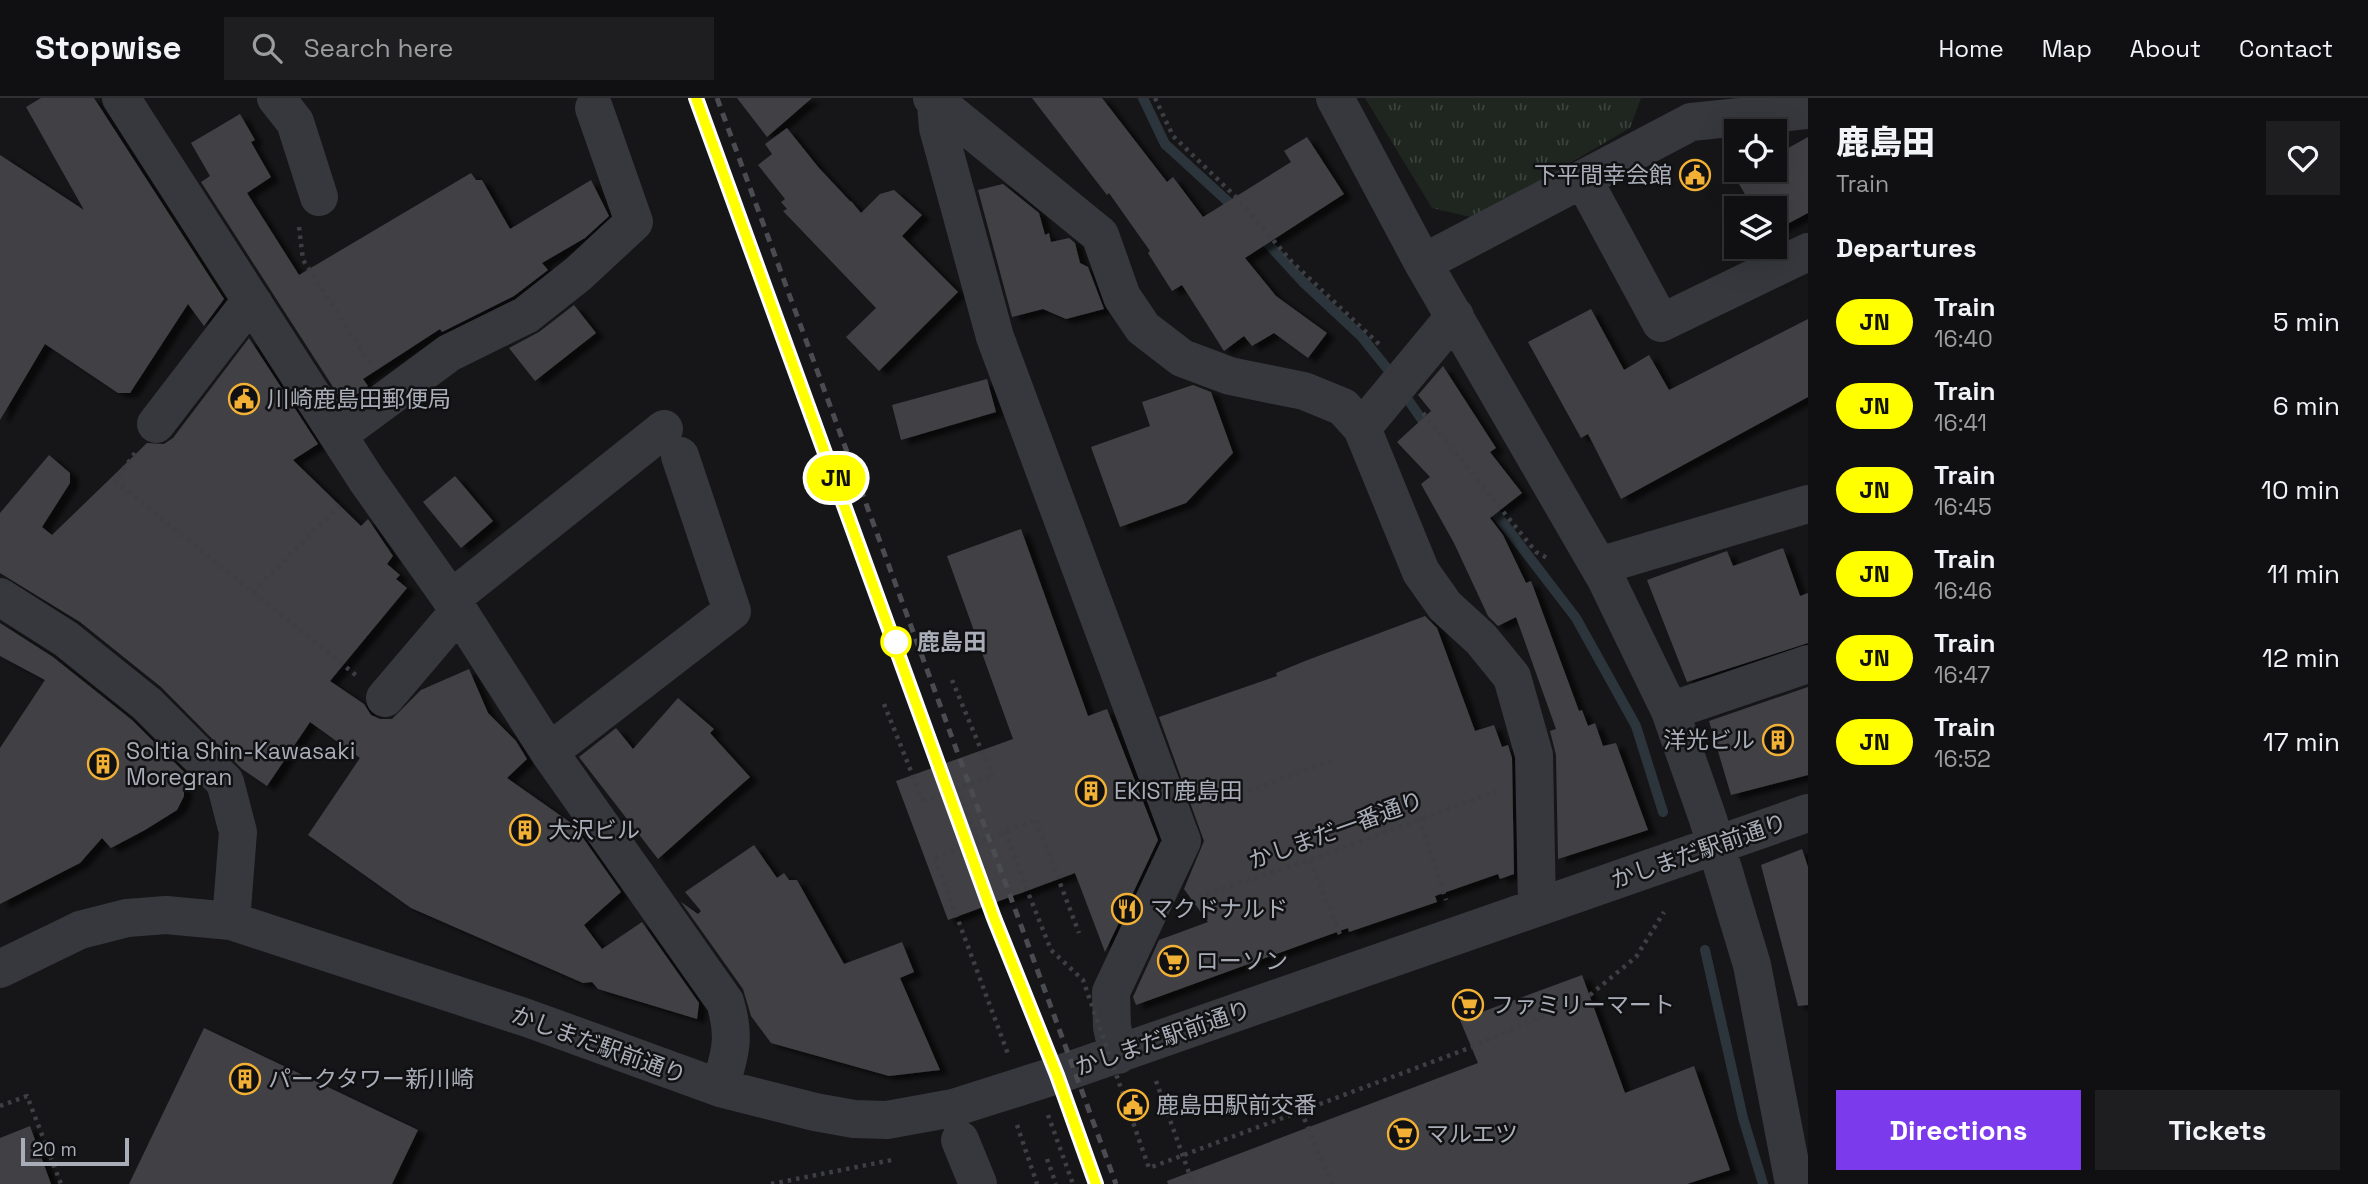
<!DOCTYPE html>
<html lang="en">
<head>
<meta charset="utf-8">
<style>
	body { margin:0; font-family:"Space Grotesk","Noto Sans JP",sans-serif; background:#1e1e20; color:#f1f3f6; height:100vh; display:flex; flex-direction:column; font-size:26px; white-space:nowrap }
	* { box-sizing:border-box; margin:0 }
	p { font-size:23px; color:#9c9d9f }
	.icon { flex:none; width:38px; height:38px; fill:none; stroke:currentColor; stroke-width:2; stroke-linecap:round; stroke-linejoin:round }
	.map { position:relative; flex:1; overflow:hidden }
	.side { display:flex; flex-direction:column; background:#101012; width:560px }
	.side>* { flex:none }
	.badge { padding:0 14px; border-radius:23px; font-size:24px; line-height:46px }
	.buttons { position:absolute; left:1724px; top:21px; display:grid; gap:14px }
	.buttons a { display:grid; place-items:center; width:63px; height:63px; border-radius:0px; background:#101012; box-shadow:0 7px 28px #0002,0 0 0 2px #303032; font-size:35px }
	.scale { position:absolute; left:21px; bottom:18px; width:108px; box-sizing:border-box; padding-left:7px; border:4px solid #a8adb8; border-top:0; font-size:19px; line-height:24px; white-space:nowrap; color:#a8adb8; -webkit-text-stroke:5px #111113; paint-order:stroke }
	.map>.badge { position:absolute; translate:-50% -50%; box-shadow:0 0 0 4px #fff }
	h2 { padding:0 28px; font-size:26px; line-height:63px }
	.round { display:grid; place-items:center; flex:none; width:74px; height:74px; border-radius:0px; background:#1e1e20 }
	.overview { display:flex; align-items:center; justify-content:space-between; height:119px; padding:0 28px }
	h1 { font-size:33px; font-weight:800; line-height:52px }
	.button { display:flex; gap:14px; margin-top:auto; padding:14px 28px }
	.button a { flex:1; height:80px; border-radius:0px; background:#7c3aed; color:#fff; font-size:28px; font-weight:800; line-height:80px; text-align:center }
	.button a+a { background:#1e1e20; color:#f1f3f6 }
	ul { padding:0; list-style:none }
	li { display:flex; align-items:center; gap:21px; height:84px; padding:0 28px }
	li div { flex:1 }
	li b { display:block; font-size:26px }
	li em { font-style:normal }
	li .badge { min-width:77px; font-weight:700; text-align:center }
	header { display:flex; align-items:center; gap:42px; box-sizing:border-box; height:98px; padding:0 35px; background:#101012; border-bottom:2px solid #303032 }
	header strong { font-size:33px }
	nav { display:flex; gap:38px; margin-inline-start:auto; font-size:24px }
	.search { width:490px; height:63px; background:#1e1e20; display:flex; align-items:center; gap:18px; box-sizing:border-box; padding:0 24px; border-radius:0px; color:#9c9d9f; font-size:26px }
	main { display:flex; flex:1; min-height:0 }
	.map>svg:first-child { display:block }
	.park { fill:url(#park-tufts) }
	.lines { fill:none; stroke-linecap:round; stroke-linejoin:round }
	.stream { stroke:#2c353c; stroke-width:10 }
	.building { fill:#404145; filter:url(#shadow) }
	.path { stroke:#3d3f44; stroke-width:4.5; stroke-dasharray:3.5 5; stroke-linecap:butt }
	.minor { stroke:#37383d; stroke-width:38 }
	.rail { stroke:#4a4c52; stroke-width:5; stroke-dasharray:9 7; stroke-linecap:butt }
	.path-bridge { stroke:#3d3f44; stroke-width:4.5; stroke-dasharray:3.5 5; stroke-linecap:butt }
	.line-casing { stroke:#fff; stroke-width:16 }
	.line { stroke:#ff0; stroke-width:10 }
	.stop-dot { fill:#fff; stroke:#ff0; stroke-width:3.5 }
	.labels { text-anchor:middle; stroke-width:5; stroke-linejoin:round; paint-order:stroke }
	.poi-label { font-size:23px; fill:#a8adb8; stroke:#111113; text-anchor:start }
	.stop-label { font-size:23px; font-weight:bold; fill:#a8adb8; stroke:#111113; text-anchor:start }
	.street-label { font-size:23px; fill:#a8adb8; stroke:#111113 }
</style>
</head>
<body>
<header>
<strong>Stopwise</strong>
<div class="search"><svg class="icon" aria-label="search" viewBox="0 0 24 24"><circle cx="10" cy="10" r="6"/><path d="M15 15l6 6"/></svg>Search here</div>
<nav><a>Home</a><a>Map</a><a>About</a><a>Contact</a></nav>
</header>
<main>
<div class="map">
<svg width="1808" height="1086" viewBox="0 0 1808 1086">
	<defs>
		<pattern id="park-tufts" width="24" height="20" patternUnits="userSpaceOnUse" patternTransform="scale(1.75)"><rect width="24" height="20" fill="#1e261f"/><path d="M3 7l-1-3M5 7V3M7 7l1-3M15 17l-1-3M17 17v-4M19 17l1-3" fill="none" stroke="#3c433d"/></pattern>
		<filter id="shadow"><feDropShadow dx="8" dy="4.5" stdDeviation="2" flood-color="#0009"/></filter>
	</defs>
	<rect width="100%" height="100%" fill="#161618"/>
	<path class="park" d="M1365,0h276l-11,30 -155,90 -43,-10z"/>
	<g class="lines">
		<path class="stream" d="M1143,0l22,46 71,65
			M1259,136l45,49 57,53 33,41
			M1402,293l27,39
			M1487,404l89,116 60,108 27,86
			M1705,852l38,168 20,66"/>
	</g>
	<path class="building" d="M41,0h53l130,201 -20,27 -16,-22 -58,89h-12l-73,-49 -45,76v-265l84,55 -58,-103z
		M737,0h75l-45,39z
		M1032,0h70l65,84 6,-5 30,40 88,-55 -7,-11 23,-14 37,57 -99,64 31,38 51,37 -19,25 -34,-25 -22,13 -8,-10 -20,15 -42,-66 -10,6 -24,-38 2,-2 -41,-58 -2,2z
		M240,16l15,26 -4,2 20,35 -24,16 52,82 172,-102 5,7h6l28,49 81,-49 18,36 -24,22 -43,25 6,7 -34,26 -72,36 -2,-3 -77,50 5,7 -24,18 -143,-222 9,-6 -19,-33z
		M787,30l32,40 31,33 -2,1 3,-1 10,12 19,-19 14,-4 28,25 -20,21 56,56 -79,79 -33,-34 30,-29 -93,-97 4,-2 -6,-7 4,-3 -27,-34 14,-11 -7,-10z
		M1808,39v76l-34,18v-23h-21l-22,-38h43v-14z
		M1003,86l36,29 6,22 4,-2 2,9 18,-4 6,5 5,20 8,4 16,42 -38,10 -23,-10 -31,8 -34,-127z
		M574,207l22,28 -61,48 -26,-33 30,-16z
		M1591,211l33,61 25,-15 20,35 139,-71v78l-187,102 -33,-65 -7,4 -53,-96z
		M249,240l69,106 -25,16 68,66 7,-7 25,37 -6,8 13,11 -4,4 11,9 -77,93 34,23 7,11 9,4h12l29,-29 48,-21 19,44 28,28 11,18 -20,19 67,47 47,67 -37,33 18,24 40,-27 57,81 -2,16 -99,-30 -6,-7 -9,1 -172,-75 -103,-73 52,-77 -50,-36 -43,64 -25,-17 -81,-82 -81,-65 -80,-49v-60l49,-58 21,18v10l-28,44 10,8 95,-92 17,1 9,-6z
		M1443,268l53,82 -6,4 32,41 -32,25 13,17 23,48 5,-2 48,130 3,-1 6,16 7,-3 8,23 13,-3 32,87 -90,29 -2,-104 -6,-24 6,-2 -40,-112 -18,9 -10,-10 -34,-73 -33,-59 9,-7 -33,-35 34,-31 -13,-16z
		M987,281l9,33 -95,28 -9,-35z
		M1193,287l18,7 22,61 -47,50 -66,24 -29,-80 59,-21 -8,-24z
		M455,378l38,45 -32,27 -38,-46z
		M1021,431l67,187 19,-7 51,131 -53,112 -30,-79 -127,47 -52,-139 117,-42 -66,-183z
		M1783,450l17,48 8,-3v50l-121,39 -40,-102 80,-29 6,15z
		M1425,518l12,12 38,103 19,-6 8,22 6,-2 4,13 2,116 -14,5 -2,-5 -63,22 2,6 -88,30 -1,-4 -212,77 -3,-8 26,-57 49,-18 -24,-33 20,-48 -45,-124 118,-41 -1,-3 29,-12z
		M0,525l53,34 79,63 52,52v24l-7,14 -32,20 -34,18 -9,-10 -22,25 -80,41v-156l45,-68 -45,-24z
		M1808,589v88l-77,20 -22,-74z
		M678,600l36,31 -4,4 40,44 -92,82 -79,-102 37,-29 17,21z
		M754,747l23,33 7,-5 5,7h8l47,84 58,-22 12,30 -14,6 40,92 -51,6 -118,-33 -20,-27 -8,-27 -62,-87 17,12 3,-3 -16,-19z
		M1802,751l6,18v138l-10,1 -37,-141z
		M1582,877l43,118 69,-27 36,104 -43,14h-519l-1,-3 311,-118 -18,-43z
		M204,930l214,102 -26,54h-263z
		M30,1028l21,58h-51v-46z"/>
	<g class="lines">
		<path class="path" d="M1155,0l18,38 65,63 53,62 90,85
			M299,129l4,33 69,106
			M1423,315l113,139 13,7
			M135,355l-20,28 242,195
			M253,494l86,-86
			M952,582l40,96
			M884,606l39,97
			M958,690l20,53
			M1208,707l123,-44
			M1419,720l27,82
			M1036,722l43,113
			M1005,733l24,64
			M935,760l73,196
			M1310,762l31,77
			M1198,799l112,-37 187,-69
			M1590,897l46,-38 28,-45
			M1156,983l37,103
			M0,1008l27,-10 34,88
			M1301,1013l31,73
			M1048,1017l25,69
			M1017,1027l20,59
			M1047,1061l9,25
			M771,1086l121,-24"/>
		<path class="minor" d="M121,0l245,381 85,120 98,153 176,250c11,35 5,52 -5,86
			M276,0l19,24 24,75
			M932,0l168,137 22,62 21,31 39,30 48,18 74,15 39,16 19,21 59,144 24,34 36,33 31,38 22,78 3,152
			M1335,0l88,165 183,316 64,132 38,108 44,146 42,219
			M936,7l2,23 57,209 187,504 -71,151 1,35 6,28
			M1583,81l78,144 147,-71
			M1423,165l268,-141 117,-12
			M156,326l86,-112 12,-8
			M1362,330l93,-112
			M338,337l111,-82 77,-38 52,-41 56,-52 -40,-114
			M1599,468l209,-62
			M0,499l66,42 81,65 78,78 13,50 -7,89
			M451,501l213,-170
			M385,600l74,-87
			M1670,613l138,-47
			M549,654l183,-141 -52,-155
			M0,871l80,-39 47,-12 39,-3 65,6 296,97 193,70 95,24 39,7 33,1 66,-12 104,-33 751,-262
			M960,1042l18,44"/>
		<path class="rail" d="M696,0l298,820 63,157 39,109
			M717,0l399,1086"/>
		<path class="path-bridge" d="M923,703l69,-25
			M935,760l101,-38
			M1029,797l22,55 32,30 66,188 323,-121 118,-52"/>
	</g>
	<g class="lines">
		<g class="line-casing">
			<path id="line" d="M696,0l298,820 63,157 39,109"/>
		</g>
		<use href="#line" class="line"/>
	</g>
	<defs>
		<g id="civic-ring" transform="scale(1.575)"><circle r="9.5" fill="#111113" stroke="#f2b134" stroke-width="1.5"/><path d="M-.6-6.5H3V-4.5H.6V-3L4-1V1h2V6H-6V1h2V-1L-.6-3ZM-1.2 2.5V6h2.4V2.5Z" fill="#f2b134"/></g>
		<g id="building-ring" transform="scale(1.575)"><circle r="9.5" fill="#111113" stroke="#f2b134" stroke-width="1.5"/><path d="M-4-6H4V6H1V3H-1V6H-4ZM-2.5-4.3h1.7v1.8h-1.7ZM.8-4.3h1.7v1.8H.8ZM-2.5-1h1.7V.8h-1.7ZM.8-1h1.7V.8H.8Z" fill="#f2b134"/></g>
		<g id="restaurant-ring" transform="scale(1.575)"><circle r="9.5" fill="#111113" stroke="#f2b134" stroke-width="1.5"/><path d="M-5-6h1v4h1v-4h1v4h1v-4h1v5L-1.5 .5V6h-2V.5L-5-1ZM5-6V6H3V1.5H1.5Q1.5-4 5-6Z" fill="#f2b134"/></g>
		<g id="supermarket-ring" transform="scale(1.575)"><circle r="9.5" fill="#111113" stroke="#f2b134" stroke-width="1.5"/><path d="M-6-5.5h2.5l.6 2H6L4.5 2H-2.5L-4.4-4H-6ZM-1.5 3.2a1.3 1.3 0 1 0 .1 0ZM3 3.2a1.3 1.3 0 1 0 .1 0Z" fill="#f2b134"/></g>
	</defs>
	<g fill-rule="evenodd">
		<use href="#civic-ring" x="1695" y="77"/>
		<use href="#civic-ring" x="244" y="301"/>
		<use href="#building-ring" x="1778" y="642"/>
		<use href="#building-ring" x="103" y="666"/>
		<use href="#building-ring" x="1091" y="693"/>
		<use href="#building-ring" x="525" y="732"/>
		<use href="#restaurant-ring" x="1127" y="811"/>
		<use href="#supermarket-ring" x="1173" y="863"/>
		<use href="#supermarket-ring" x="1468" y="907"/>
		<use href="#building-ring" x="245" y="981"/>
		<use href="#civic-ring" x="1133" y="1007"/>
		<use href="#supermarket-ring" x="1403" y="1036"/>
	</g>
	<circle class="stop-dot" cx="896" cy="544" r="14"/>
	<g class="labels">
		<g class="poi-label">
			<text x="1672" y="85" text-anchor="end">下平間幸会館</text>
			<text x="267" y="309">川崎鹿島田郵便局</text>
			<text x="1755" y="650" text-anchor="end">洋光ビル</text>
			<text x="126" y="661">Soltia Shin-Kawasaki<tspan x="126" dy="26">Moregran</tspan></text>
			<text x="1114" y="701">EKIST鹿島田</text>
			<text x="548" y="740">大沢ビル</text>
			<text x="1150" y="819">マクドナルド</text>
			<text x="1196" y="871">ローソン</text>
			<text x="1491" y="915">ファミリーマート</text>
			<text x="268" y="989">パークタワー新川崎</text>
			<text x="1156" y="1015">鹿島田駅前交番</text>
			<text x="1426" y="1044">マルエツ</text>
		</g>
		<g class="stop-label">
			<text x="917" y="552">鹿島田</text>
		</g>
		<g class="street-label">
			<text transform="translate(1336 732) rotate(-20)" y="8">かしまだ一番通り</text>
			<text transform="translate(1699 753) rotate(-19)" y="8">かしまだ駅前通り</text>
			<text transform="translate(1163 940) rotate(-19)" y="8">かしまだ駅前通り</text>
			<text transform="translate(599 947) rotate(20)" y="8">かしまだ駅前通り</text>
		</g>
	</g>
</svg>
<div class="buttons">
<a><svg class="icon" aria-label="locate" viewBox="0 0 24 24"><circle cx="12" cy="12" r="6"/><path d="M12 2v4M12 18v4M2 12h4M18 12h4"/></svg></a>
<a><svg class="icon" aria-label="layers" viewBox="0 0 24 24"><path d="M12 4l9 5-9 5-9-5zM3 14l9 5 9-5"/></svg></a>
</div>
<div class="scale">20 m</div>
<b class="badge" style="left:836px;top:380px;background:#ff0;color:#111">JN</b>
</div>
<section class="side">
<div class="overview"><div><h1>鹿島田</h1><p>Train</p></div><a class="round"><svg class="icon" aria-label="heart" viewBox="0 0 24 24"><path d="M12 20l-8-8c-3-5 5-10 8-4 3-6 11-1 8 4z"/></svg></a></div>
<h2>Departures</h2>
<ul>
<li><span class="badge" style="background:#ff0;color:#111">JN</span><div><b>Train</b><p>16:40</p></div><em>5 min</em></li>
<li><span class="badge" style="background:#ff0;color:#111">JN</span><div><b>Train</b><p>16:41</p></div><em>6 min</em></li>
<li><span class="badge" style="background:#ff0;color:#111">JN</span><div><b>Train</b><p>16:45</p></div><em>10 min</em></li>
<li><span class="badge" style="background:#ff0;color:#111">JN</span><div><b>Train</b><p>16:46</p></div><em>11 min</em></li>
<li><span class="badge" style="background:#ff0;color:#111">JN</span><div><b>Train</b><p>16:47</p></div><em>12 min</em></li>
<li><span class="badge" style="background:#ff0;color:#111">JN</span><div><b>Train</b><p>16:52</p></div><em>17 min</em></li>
</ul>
<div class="button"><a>Directions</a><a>Tickets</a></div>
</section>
</main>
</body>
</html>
